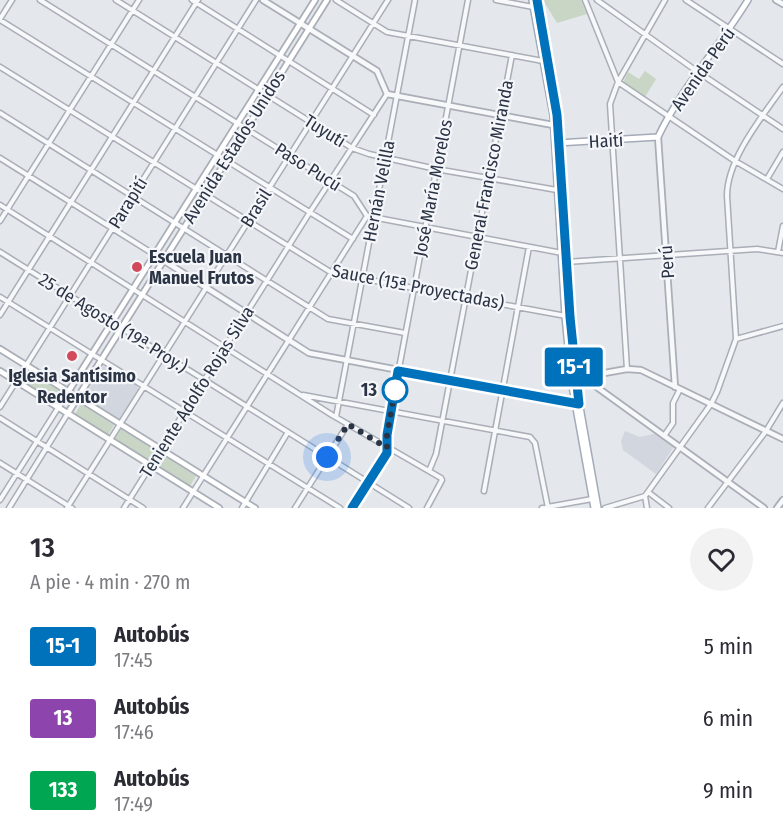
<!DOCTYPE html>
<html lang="es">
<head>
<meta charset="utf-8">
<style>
	body { margin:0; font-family:"Fira Sans Condensed",sans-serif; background:#f2f2f3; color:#2b2b33; height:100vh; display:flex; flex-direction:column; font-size:22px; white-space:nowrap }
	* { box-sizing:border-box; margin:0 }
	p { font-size:20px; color:#7c7c81 }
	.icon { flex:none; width:33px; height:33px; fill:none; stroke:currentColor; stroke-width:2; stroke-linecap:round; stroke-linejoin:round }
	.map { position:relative; height:508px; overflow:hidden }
	.details { display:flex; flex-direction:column; background:#fff; flex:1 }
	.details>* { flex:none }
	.badge { padding:0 12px; border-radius:4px; font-size:21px; line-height:39px }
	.you { position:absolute; width:30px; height:30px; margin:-15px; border:4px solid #fff; border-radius:50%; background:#1a73e8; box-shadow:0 0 0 9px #1a73e833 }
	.map>.badge { position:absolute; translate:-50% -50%; box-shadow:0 0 0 3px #fff }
	.round { display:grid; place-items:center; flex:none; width:63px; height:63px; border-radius:32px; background:#f2f2f3 }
	.head { display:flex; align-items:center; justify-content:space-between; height:102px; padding:0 30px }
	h1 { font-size:28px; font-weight:600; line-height:45px }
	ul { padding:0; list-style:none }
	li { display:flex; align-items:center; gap:18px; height:72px; padding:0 30px }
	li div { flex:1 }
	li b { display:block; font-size:22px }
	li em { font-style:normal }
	li .badge { min-width:66px; font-weight:700; text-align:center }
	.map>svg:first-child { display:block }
	.built { fill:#d2d6de }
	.green { fill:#c9d6c5 }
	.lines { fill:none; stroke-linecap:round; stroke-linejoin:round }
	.minor-casing { stroke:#a9aeb7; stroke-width:7 }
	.tertiary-casing { stroke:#a9aeb7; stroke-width:8 }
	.secondary-casing { stroke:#a9aeb7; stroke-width:8 }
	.primary-casing { stroke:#a3abb8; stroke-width:8 }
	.minor { stroke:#f7f8fa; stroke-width:4 }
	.tertiary { stroke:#f7f8fa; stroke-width:4.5 }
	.secondary { stroke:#fff; stroke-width:4.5 }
	.primary { stroke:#fff; stroke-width:5 }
	.line-casing { stroke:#fff; stroke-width:14 }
	.line { stroke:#0072bc; stroke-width:9 }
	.walk { stroke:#2b3445; stroke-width:6; stroke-dasharray:0 10.8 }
	.poi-dot { fill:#d1495b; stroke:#f4f6f9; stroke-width:2 }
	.stop-dot { fill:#fff; stroke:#0072bc; stroke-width:3 }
	.labels { text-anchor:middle; stroke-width:4.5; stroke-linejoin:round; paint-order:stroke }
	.street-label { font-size:18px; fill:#2b3445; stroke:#f4f6f9 }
	.poi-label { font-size:18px; font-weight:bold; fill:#2b3445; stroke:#f4f6f9; text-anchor:start }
	.stop-label { font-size:18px; font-weight:bold; fill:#2b3445; stroke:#f4f6f9; text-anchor:end }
</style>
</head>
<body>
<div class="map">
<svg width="783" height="508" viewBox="0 0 783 508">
	<rect width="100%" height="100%" fill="#e4e7ec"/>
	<path class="built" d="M103,366l34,20 1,3 -18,30 -36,-22z
		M625,431l15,6 18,-4 17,12 -19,29 -33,-24 -2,-9z"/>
	<path class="green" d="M543,0h38l6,14 -30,9z
		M645,71l11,8 -11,18 -22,-14 5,-11 11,7z
		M27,371l35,21 -7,10 -34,-21z
		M81,404l33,21 -6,10 -33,-21z
		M121,429l34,21 -6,10 -34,-21z
		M163,455l33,21 -6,10 -33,-21z"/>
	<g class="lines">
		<g class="minor-casing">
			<path id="minor" d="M40,0l314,196 13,20 195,37
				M116,0l236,148 17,6 67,15 121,21
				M192,0l182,115
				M336,0l51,32 156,29
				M496,0l37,7
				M585,0l33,82 117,79 48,28
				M597,0l101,72 85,57
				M686,0l97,64
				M0,19l12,-19
				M0,20l353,219
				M0,67l332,206 234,43
				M0,113l328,206 77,14
				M0,158l155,97
				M767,179l16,-27
				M0,205l332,210 109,63 1,2 -15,28
				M0,221l139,-221
				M0,252l409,256
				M778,252l5,-26
				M566,262l191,-13 26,4
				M0,297l340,211
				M0,315l198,-315
				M736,339l47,-13
				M627,369l-17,-265 8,-22 47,-82
				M303,395l227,42 5,6 13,65
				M0,407l256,-407
				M336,417l79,-417
				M0,418l143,90
				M664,436l9,-13v-20l7,-14
				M0,463l72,45
				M429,471l7,-17 76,-399
				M484,491l45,-244
				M648,492l21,16
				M645,496l2,12
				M0,500l58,-92
				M9,508l59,-95
				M67,508l321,-508
				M124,508l186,-296 77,-118
				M183,508l184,-292
				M242,508l46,-76
				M295,508l53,-84
				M352,508l33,-51 6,-46 77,-411
				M542,508l50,-9
				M605,508l40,-12 66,-92 6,-12 19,-53 -9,-143c0,-37 35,-79 56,-109
				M708,508l58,-77 17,-28"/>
		</g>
		<g class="tertiary-casing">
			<path id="tertiary" d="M263,0l114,71 10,23 166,31
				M776,0l7,4
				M658,137l17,250
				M155,255l154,98 269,51
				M582,377l45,-8 14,1 142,69
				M574,383l13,-3 177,128
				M777,508l6,-8"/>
		</g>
		<g class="secondary-casing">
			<path id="secondary" d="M0,349l255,159
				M0,371l219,137
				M58,408l257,-408
				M68,413l259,-413"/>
		</g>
		<g class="primary-casing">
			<path id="primary" d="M532,0l21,115 12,201 6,64 23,128
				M537,0l20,115 18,264 23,129
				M557,143l101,-6c23,-49 62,-91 90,-137"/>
		</g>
		<use href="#minor" class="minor"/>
		<use href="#tertiary" class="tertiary"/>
		<use href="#secondary" class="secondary"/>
		<use href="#primary" class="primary"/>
	</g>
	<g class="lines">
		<g class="line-casing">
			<path id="line" d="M352,508l35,-55v-18l11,-64 181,33 -9,-87 -13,-202 -20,-115"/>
		</g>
		<use href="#line" class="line"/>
		<path class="walk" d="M327,457l21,-33 39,24v-13l8,-45"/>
	</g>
	<g class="poi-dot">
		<circle cx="137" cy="267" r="6"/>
		<circle cx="72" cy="356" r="6"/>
	</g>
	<circle class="stop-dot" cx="395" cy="390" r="12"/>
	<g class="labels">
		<g class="street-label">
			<text transform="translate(703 69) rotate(-55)" y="6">Avenida Perú</text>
			<text transform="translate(325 131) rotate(32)" y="6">Tuyutí</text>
			<text transform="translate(606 141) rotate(-3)" y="6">Haití</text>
			<text transform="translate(234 147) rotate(-58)" y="6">Avenida Estados Unidos</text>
			<text transform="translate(308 167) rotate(32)" y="6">Paso Pucú</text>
			<text transform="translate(489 175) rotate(-79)" y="6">General Francisco Miranda</text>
			<text transform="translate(433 188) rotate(-79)" y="6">José María Morelos</text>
			<text transform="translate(379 191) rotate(-79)" y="6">Hernán Velilla</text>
			<text transform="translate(128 203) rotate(-58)" y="6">Parapití</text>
			<text transform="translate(256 208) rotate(-58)" y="6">Brasil</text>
			<text transform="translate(667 262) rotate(-94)" y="6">Perú</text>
			<text transform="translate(418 287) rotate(11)" y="6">Sauce (15ª Proyectadas)</text>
			<text transform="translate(113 323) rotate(32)" y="6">25 de Agosto (19ª Proy.)</text>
			<text transform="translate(197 392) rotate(-58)" y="6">Teniente Adolfo Rojas Silva</text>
		</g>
		<g class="poi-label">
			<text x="149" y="263">Escuela Juan<tspan x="149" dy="21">Manuel Frutos</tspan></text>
			<text x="72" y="382" text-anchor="middle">Iglesia Santísimo<tspan x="72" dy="21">Redentor</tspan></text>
		</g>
		<g class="stop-label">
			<text x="377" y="396">13</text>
		</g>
	</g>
</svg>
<div class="you" style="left:327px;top:457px"></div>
<b class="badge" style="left:574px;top:367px;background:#0072bc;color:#fff">15-1</b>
</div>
<section class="details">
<div class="head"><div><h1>13</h1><p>A pie · 4 min · 270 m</p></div><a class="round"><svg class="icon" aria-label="heart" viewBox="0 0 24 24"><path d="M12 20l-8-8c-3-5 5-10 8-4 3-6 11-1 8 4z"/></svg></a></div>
<ul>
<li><span class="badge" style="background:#0072bc;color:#fff">15-1</span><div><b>Autobús</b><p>17:45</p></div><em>5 min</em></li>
<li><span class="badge" style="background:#8e44ad;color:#fff">13</span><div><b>Autobús</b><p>17:46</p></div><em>6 min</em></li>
<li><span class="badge" style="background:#00a651;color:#fff">133</span><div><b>Autobús</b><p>17:49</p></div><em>9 min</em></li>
</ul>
</section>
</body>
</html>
